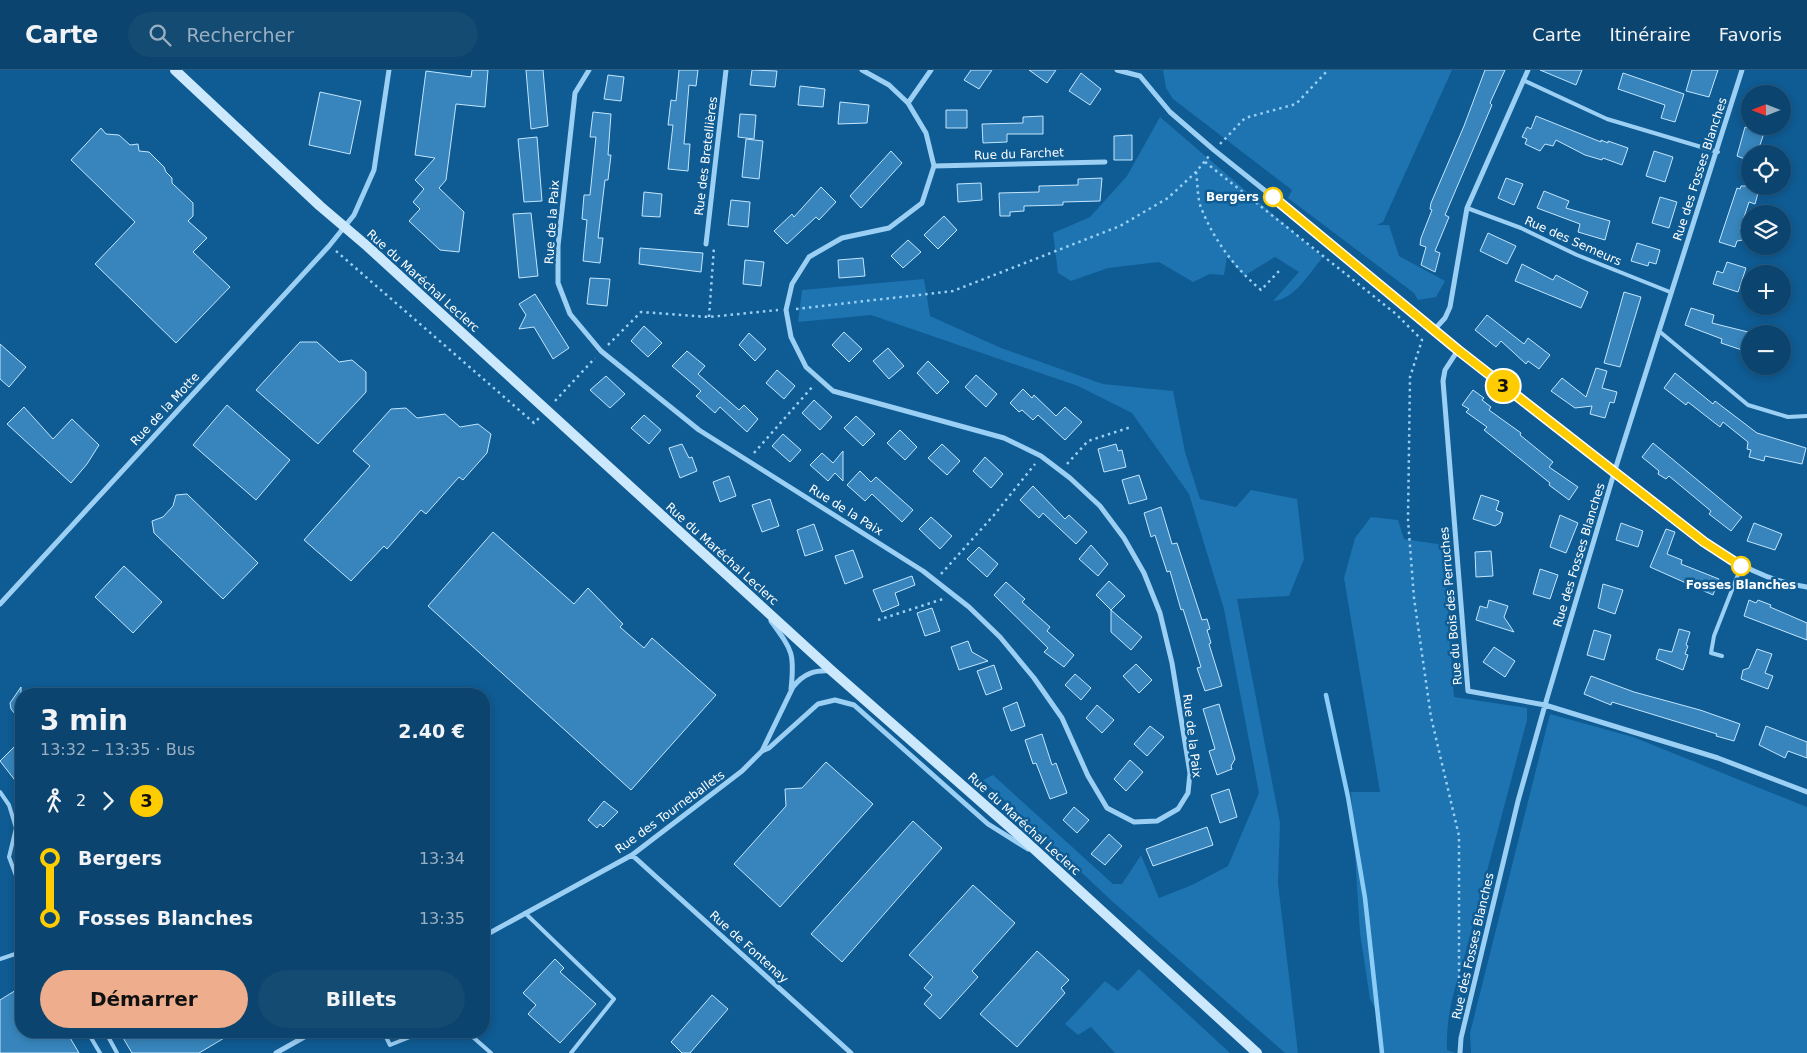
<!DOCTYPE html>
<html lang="fr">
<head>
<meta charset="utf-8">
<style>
	body { margin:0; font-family:"DejaVu Sans",sans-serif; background:#144b73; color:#f1f3f6; height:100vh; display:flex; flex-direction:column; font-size:19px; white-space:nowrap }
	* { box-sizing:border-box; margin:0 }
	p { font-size:16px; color:#9ab0c2 }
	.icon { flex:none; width:28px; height:28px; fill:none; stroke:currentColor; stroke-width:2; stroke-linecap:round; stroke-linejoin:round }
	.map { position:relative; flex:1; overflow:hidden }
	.drawer { position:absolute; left:15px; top:618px; width:475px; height:350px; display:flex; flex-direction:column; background:#0b446e; border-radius:20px; box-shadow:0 2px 8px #0003,0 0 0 1px #2b5c81 }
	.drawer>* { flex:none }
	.badge { padding:0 10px; border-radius:16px; font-size:18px; line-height:32px }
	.needle { width:32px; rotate:270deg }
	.tools { position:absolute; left:1741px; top:15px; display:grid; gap:10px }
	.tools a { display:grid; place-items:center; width:50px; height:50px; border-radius:50%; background:#0b446e; box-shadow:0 2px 8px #0003,0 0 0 1px #2b5c81; font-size:25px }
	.map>.badge { position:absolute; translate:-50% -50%; box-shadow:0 0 0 2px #fff }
	.legs { display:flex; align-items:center; gap:8px; height:55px; padding:0 25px; font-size:16px }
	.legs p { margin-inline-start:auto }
	.head { display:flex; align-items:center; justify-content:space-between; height:85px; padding:0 25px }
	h1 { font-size:28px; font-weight:600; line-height:38px }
	.cta { display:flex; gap:10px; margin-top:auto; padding:10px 25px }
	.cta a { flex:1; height:58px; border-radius:30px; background:#eead8d; color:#111; font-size:20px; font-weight:600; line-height:58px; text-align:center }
	.cta a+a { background:#144b73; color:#f1f3f6 }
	ul { padding:0 25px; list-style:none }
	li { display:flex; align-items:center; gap:18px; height:60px; font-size:19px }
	li i { display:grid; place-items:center; width:8px; height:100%; margin:0 6px; background:currentColor }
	li i::after { content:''; width:12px; height:12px; margin:-6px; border:4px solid; border-radius:50%; background:#0b446e }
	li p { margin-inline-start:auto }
	li:first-child i { background:linear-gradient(#0000 50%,currentColor 0) }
	li:last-child i { background:linear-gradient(currentColor 50%,#0000 0) }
	header { display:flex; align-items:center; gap:30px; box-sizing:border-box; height:70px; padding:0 25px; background:#0b446e; border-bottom:1px solid #2b5c81 }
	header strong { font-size:24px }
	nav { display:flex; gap:28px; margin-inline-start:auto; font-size:18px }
	.search { width:350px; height:45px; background:#144b73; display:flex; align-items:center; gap:12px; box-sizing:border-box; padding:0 18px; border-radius:28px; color:#9ab0c2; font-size:19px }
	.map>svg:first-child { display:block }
	.green { fill:#1d74b1 }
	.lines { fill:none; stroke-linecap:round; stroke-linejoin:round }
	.stream { stroke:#8ccdf8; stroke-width:4.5 }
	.building { fill:#3785bc; stroke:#c3e6fe }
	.path { stroke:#9bcff4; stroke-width:2.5; stroke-dasharray:2.5 4; stroke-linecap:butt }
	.lane { stroke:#9bcff4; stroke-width:4 }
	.street { stroke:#9bcff4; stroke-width:5 }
	.secondary { stroke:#cbe8fd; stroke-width:10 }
	.line-1-casing { stroke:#fff; stroke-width:11 }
	.line-1 { stroke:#fc0; stroke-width:8 }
	.stop-1-dot { fill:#fff; stroke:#fc0; stroke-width:2.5 }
	.labels { text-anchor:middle; stroke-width:5; stroke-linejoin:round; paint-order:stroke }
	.street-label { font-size:12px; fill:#fff; stroke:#0f5b93 }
	.stop-label { font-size:12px; font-weight:bold; fill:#fff; stroke:#0f5b93; text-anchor:end }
</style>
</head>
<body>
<header>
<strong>Carte</strong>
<div class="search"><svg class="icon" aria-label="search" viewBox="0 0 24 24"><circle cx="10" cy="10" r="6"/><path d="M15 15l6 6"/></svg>Rechercher</div>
<nav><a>Carte</a><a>Itinéraire</a><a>Favoris</a></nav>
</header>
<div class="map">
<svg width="1807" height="983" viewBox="0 0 1807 983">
	<rect width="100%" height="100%" fill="#0f5b93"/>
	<path class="green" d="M1163,0h289l-69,152 -6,3h12l10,31 46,25 -9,16 -18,3 -4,-7 -126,-95 4,-8 -119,-91 -7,-11z
		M1160,47l163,140c-13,15 -28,43 -50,44l26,-29 -24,-15 -31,19 -17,-19 -3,18 -14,-1 -17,8 -34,-20 -51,6 -37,13 -13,-8 -5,-40 37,-16 37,-41z
		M924,209l6,37 71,32 102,36 70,7 12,61 15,47 36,8 15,-17 46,9 7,60 -15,37 -52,3 43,224 -2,60 20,170h-13l-172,-151 -130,-122 10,-5 120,109h9l19,-29 18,43 33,-13 36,-19 31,-73 -35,-184 -35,-115 -57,-81 -54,-27 -207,-71 -73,7 4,-32z
		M1371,447l27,3 6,19 40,6 10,152 73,11v12l-64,242c-10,30 -17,56 -16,88l9,3h-75v-34l-11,-20 -10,-66 -9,-141h29l-36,-214 11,-40z
		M1550,644l83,23 174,70v246h-336l-1,-20z
		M1139,899l91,84h-115l-24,-26 -13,8 -13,-11 40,-43 13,10z"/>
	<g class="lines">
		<path class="stream" d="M1326,625l22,102 17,101 17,155"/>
	</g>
	<path class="building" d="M472,0h16l-3,37 -29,-3 -10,76 -7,8 25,24 -5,40 -19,-2 -31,-29 11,-12 -7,-7 11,-13 -9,-9 20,-22 -20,-3 11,-84 45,6z
		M526,0h17l5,56 -17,3z
		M679,0h19l-2,16 -7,-1 -5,59h6l-2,27 -20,-2 5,-44h-5l3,-25 5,1z
		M752,0l25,1 -2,16 -25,-2z
		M971,0h21l-13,19 -15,-9z
		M1029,0h27l-9,13z
		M1485,0h20l-15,33 2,2 -47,110 4,2 -14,34 5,2 -5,19 -14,-7 5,-18 -6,-2 1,-7 11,-28 -2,-1 1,-6 33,-77z
		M1540,0h42l-6,15z
		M1692,0h26l-9,27 -23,-6z
		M1081,3l20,16 -11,16 -21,-14z
		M1623,3l61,21 -9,28 -14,-4 4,-13 -47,-16z
		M608,5l16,2 -3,24 -17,-2z
		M800,16l25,3 -2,18 -25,-2z
		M320,22l41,9 -11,53 -41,-9z
		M840,32l29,3 -2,18 -29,1z
		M946,40h21v18h-21z
		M593,42l18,2 -3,41h3l-3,25h-3l-7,58h5l-3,25 -17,-2 4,-41 -5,-1 2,-24h6l6,-58h-6z
		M740,44l16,1 -2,24 -16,-2z
		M1043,46v18h-36v8l-24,1 -1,-19 41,-1v-6z
		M1536,46l65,26v-2l7,3v-2l20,7 -6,17 -19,-7 -1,2 -17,-5 -29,-15 -3,6 -8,-2 -5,7 -15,-7 2,-5 -5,-2 5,-10 4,2z
		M1749,53l1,6 14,4 -7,21h-7v7l-13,-5 8,-29 2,1z
		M101,58l5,6 13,1 11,10 8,-1 1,7 10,1 15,15 2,5 6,6v5l21,20v13l-5,5 19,17 -14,14 37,35 -54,56 -81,-79 40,-42 -64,-62z
		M1132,65v25h-18v-24z
		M537,67l5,64 -18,1 -6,-63z
		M746,69l17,2 -4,38 -17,-2z
		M891,81l11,12 -41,45 -11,-12z
		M1654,81l19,6 -8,25 -19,-6z
		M1102,108l-2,23 -37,1v3l-39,1v5l-14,1v4h-10l-1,-23 40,-1v-6l39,-1v-6z
		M1506,108l17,6 -9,21 -16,-7z
		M981,113l1,17 -24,2 -1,-18z
		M1741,116h19l-5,18 -6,-2 -9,27 4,3 -1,8 -6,1 -2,6 -16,-5 18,-54 3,1z
		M821,117l15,15 -17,18 -3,-3 -29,27 -13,-13 18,-17 2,3z
		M1544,121l25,10 -3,7 44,13 -5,19 -27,-8 2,-8 -43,-16z
		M644,122l18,2 -2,23 -18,-1z
		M1660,127l17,5 -8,26 -17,-5z
		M731,130l19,2 -2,25 -20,-2z
		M531,143l7,63 -19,2 -6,-64z
		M944,146l13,14 -19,19 -14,-14z
		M1488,163l28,13 -9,18 -27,-13z
		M908,170l13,12 -18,16 -12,-12z
		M1637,173l23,7 -4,14 -7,-2 -1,4 -17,-5z
		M640,178l63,5 -2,19 -62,-8z
		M863,188l2,18 -26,2 -1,-18z
		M745,190l19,2 -3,24 -18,-2z
		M1727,192l19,6 -8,24 -25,-8 4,-13 6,2z
		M1522,194l31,16 3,-5 32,17 -7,16 -66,-27z
		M590,208l20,1 -3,27 -20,-2z
		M1624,222l17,5 -21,70 -16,-4z
		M535,224l34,54 -16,11 -19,-32 -15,2 7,-14 -7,-11z
		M1691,238l23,7 -2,8 36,9 -6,18 -21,-7 1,-4 -37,-14z
		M1487,245l37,29 4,-6 22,17 -11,14 -11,-8 -2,3 -25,-23 -5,6 -21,-17z
		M644,256l18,17 -14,14 -17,-16z
		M844,262l18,17 -13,13 -17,-17z
		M749,263l17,16 -11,12 -16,-16z
		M300,272h17l22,20 13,-2 14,12v20l-48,52 -62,-54z
		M0,274l26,23 -17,20 -9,-8z
		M888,278l16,18 -15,13 -16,-18z
		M687,281l18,15 -7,8 41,36 5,-5 14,14 -11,13 -27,-25 -5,6 -19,-17 5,-5 -29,-25z
		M928,291l21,21 -12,12 -20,-21z
		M1596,298l11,3 -5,17 15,4 -3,11 -4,-1 -5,16 -15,-4 2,-8 -17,2 -24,-17 11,-13 24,19z
		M777,300l18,16 -11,13 -18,-16z
		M1675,303l38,31 2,-3 42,32 49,15 -4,16 -37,-8 -1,5 -15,-4 2,-7 -4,-1 1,-7 -25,-20 -3,5 -32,-25 -2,3 -22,-17z
		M976,305l21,19 -11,13 -21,-20z
		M606,306l19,18 -15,14 -20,-18z
		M1023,319l9,9 2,-3 22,21 9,-9 17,15 -17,18 -27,-25 -5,5 -11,-10 -3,2 -9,-9z
		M1473,320l11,8 -2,2 9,7 -2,3 32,23 -1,2 33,27 -4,5 29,20 -9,13 -20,-15 1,-2 -66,-53 3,-3 -21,-15 3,-3 -7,-4z
		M814,330l18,17 -12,13 -18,-17z
		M227,335l63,55 -34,40 -63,-55z
		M24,337l29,32 19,-20 27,26 -12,19 -16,19 -64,-59z
		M406,338l11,10 28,-4 15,13 18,-3 13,10 -4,19 -24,27 -4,-3 -33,37 -5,-4 -34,39 -3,-3 -33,35 -47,-41 66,-74 -17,-15 38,-42z
		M644,345l17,15 -12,14 -18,-16z
		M856,346l19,18 -12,12 -19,-18z
		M900,360l17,17 -12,13 -18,-17z
		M783,364l18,16 -11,12 -18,-16z
		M1653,373l89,74 -11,14 -22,-17 2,-3 -42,-35 -3,3 -8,-5 1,-3 -17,-14z
		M682,374l7,14 3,-1 5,14 -17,7 -11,-30z
		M942,374l18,17 -13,14 -19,-17z
		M1116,374l2,7 4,-1 4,17 -22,5 -6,-23z
		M843,381v30l-8,-8 -7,8 -18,-16 12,-12 11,10z
		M985,387l18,17 -12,14 -18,-17z
		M860,401l11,11 5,-5 37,33 -11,12 -30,-28 -7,7 -18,-16z
		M1139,405l8,24 -18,5 -7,-24z
		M729,406l7,20 -16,6 -7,-20z
		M1033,416l32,33 4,-4 18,17 -11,12 -33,-31 -4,5 -19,-18z
		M187,424l71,69 -35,36 -69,-66 -2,-12 11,-4 10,-11 3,-11z
		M1481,425l18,6 -3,9 7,3 -3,10 -5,3 -22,-7z
		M770,429l9,27 -17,6 -10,-27z
		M1161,437l11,37 5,-1 25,77 5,-1 3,10 -3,1 4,13 -2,1 13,42 -17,5 -8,-23 4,-1 -18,-58 -2,1 -11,-39 -3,1 -12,-37 -4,2 -7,-24z
		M1560,445l18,8 -12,30 -16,-6z
		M931,447l21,19 -12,13 -21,-20z
		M1621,453l22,8 -5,16 -22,-7z
		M1754,453l28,11 -7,16 -28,-9z
		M814,454l9,26 -18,6 -8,-26z
		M1666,459l9,3 -8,22 15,6 -1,4 38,15 -6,16 -63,-28z
		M493,462l81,72 14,-16 35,36 -3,3 24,21 8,-10 64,57 -85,95 -203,-184z
		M1091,475l17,19 -10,12 -19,-17z
		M979,477l19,17 -11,13 -20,-18z
		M853,480l10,27 -18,7 -10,-28z
		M1491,481l2,25 -17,1 -1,-25z
		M124,496l38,36 -29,31 -38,-36z
		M1540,499l18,6 -8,24 -17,-5z
		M912,506l3,9 -20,8 4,12 -17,7 -9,-22z
		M1109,511l16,15 -14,14 -15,-15z
		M1006,512l19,17 -3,3 28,25 -3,4 27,24 -10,12 -20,-15 4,-4 -54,-53z
		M1603,514l20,6 -8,24 -17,-6z
		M1489,530l19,6 -4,11 10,15 -38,-12 4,-14 7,2z
		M1749,530l7,3 2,-3 13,5 -1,2 37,16v17l-63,-24z
		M932,538l8,23 -15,5 -8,-23z
		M1111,540l31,27 -11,13 -20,-18z
		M1679,559l11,3 -4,13 2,1 -3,8 3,1 -5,15 -27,-11 3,-10 13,3z
		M1594,560l17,5 -7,25 -17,-5z
		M968,571l4,11 16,9 -29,9 -8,-23z
		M1494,577l21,14 -10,16 -22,-15z
		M1757,579l15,5 -7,19 8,3 -5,13 -27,-10 2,-9 6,-2z
		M1136,594l16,16 -13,13 -16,-17z
		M994,595l8,24 -16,6 -9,-24z
		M1075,604l16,14 -10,12 -16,-15z
		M1591,606l43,16 66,18 40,14 -6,17 -18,-5 1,-2 -105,-32 -1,3 -27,-11z
		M21,617v34l-10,-12 -1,-6z
		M1017,632l8,24 -14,5 -8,-23z
		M1219,634l16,55 -4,7 1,3 -15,6 -8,-24 6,-2 -12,-40z
		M1097,635l17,15 -12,13 -16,-15z
		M1150,656l14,11 -17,19 -13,-12z
		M1766,656l41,16v16l-19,-7 -3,7 -26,-13z
		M1042,664l10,31 4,-2 11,30 -17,6 -14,-36 -3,1 -8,-24z
		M21,670v48l-21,-27z
		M1130,690l13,12 -17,19 -12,-12z
		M826,692l47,42 -93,103 -46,-43 52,-58 -1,-17 17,-1z
		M1229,719l8,28 -17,6 -9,-28z
		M604,731l14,11 -15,15 -3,-3 -3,4 -9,-8z
		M1074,737l15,13 -12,13 -14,-13z
		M913,751l29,27 -100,114 -31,-28z
		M1207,757l6,18 -60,21 -7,-17z
		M1109,764l13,12 -17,19 -14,-11z
		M973,815l42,38 -43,48 6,6 -38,42 -16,-15 8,-9 -8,-7 9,-11 -24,-22z
		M1037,881l32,29 -8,8 4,5 -48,54 -37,-33z
		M555,889l9,9 -4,4 36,32 -36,39 -32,-29 8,-9 -13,-12z
		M21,917v44h45l13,22h-79v-53z
		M712,925l16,14 -38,44h-8l-11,-11z
		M119,961h117l-37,22h-67z"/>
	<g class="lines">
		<path class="path" d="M1220,74l25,-26 51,-14 32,-34
			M1205,92l191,152 26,26 -12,37 -2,143 6,78 17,119 28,119v166
			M1196,102c2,12 1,28 6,38 13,32 34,59 59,80l18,-19
			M336,181l198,172 5,-5
			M796,239l157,-18 167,-65 48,-28 28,-26 13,-16
			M709,247l5,-70
			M608,275l33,-33 68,5 69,-7
			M555,331l40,-43
			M754,383l59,-67
			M1067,394l21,-23 43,-14
			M941,504l53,-59 41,-51
			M878,550l65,-21"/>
		<path class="lane" d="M1523,10l84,39 111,33
			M1467,138l54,20 56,27 93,37
			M1659,261l89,74 40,12 19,-1
			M1722,586l-11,-3 3,-17 27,-69
			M0,722l9,13 7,23 -7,29 12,32
			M525,843l89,86 -43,54
			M0,889l21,-7
			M87,961l13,22
			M105,961l12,22
			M383,961l7,14 35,-14
			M466,961l25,22"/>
		<path class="street" d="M589,0l-14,23 -17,153v37l12,31 31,37 98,79 224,141 46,36 31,30 34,41 28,40 26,58 19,32 27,14 23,-1 21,-12 10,-16 2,-20 -18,-110 -12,-50 -16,-40 -20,-35 -24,-32 -30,-28 -29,-22 -37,-18 -171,-47 -27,-24 -15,-30 -5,-27 6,-26 17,-27 33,-19 47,-10 33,-25 12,-37 -8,-33 -18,-30 -19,-18 -27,-15
			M1117,0l23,6 30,36 44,38 118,94 126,106 246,192c32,21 64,40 103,45
			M908,33l23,-33
			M934,96l171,-4
			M706,174l20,-174
			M1434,260l11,-12 5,-11 17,-99 61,-138
			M1458,280l-13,20 -2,11 25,310 77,14 173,53 89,34
			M0,534l329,-358 25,-31 20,-45 15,-100
			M771,551c21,29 24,32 20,68
			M762,681l7,-3 49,-44 17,-4 19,5 134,119 40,25
			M632,785l219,198
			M484,866l148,-81 110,-84 20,-20 31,-64c11,-14 22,-17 38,-16
			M276,983l39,-22
			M1460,983l1,-15 57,-237 27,-96 69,-232 128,-403"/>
		<path class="secondary" d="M175,0l145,136 47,40 465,425 189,166 236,216"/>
	</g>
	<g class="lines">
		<g class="line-1-casing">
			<path id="line-1" d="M1273,127l185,153 246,192 37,24"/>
		</g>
		<use href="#line-1" class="line-1"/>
	</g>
	<g class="stop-1-dot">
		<circle cx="1273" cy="127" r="9"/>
		<circle cx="1741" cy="496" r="9"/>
	</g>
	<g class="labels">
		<g class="street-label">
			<text transform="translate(1019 84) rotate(-2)" y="4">Rue du Farchet</text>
			<text transform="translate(706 86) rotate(-83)" y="4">Rue des Bretellières</text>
			<text transform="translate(1700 99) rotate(-72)" y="4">Rue des Fosses Blanches</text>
			<text transform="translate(552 152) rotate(-86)" y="4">Rue de la Paix</text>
			<text transform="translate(1573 171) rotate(24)" y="4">Rue des Semeurs</text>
			<text transform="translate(423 211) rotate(42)" y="4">Rue du Maréchal Leclerc</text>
			<text transform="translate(165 339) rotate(-47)" y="4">Rue de la Motte</text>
			<text transform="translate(846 440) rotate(32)" y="4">Rue de la Paix</text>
			<text transform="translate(722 484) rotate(42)" y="4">Rue du Maréchal Leclerc</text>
			<text transform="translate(1579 485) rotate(-73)" y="4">Rue des Fosses Blanches</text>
			<text transform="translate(1451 536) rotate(-95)" y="4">Rue du Bois des Perruches</text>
			<text transform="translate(1192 666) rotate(83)" y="4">Rue de la Paix</text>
			<text transform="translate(670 742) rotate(-36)" y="4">Rue des Tourneballets</text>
			<text transform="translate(1024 754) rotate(42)" y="4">Rue du Maréchal Leclerc</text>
			<text transform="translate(1473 876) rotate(-77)" y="4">Rue des Fosses Blanches</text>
			<text transform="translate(749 877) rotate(42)" y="4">Rue de Fontenay</text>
		</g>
		<g class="stop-label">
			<text x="1259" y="131">Bergers</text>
			<text x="1741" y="519" text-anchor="middle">Fosses Blanches</text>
		</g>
	</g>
</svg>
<div class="tools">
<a><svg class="needle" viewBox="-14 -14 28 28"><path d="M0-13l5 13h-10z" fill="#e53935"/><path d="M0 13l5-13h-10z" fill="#9ab0c2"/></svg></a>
<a><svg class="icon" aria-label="locate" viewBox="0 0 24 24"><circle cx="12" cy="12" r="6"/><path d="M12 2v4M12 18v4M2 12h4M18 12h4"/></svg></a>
<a><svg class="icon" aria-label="layers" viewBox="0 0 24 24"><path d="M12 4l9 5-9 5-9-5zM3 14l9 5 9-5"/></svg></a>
<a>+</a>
<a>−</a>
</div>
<b class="badge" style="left:1503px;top:316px;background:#fc0;color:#111">3</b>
<section class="drawer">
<div class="head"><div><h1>3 min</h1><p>13:32 – 13:35 · Bus</p></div><b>2.40 €</b></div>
<div class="legs"><svg class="icon" aria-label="walk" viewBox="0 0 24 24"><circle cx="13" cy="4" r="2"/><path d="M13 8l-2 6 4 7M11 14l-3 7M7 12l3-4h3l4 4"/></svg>2<svg class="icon" aria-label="forward" viewBox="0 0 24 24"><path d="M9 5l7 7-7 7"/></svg><b class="badge" style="background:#fc0;color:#111">3</b></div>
<ul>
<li><i style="color:#fc0"></i><b>Bergers</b><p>13:34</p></li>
<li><i style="color:#fc0"></i><b>Fosses Blanches</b><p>13:35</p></li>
</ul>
<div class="cta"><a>Démarrer</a><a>Billets</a></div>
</section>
</div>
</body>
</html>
